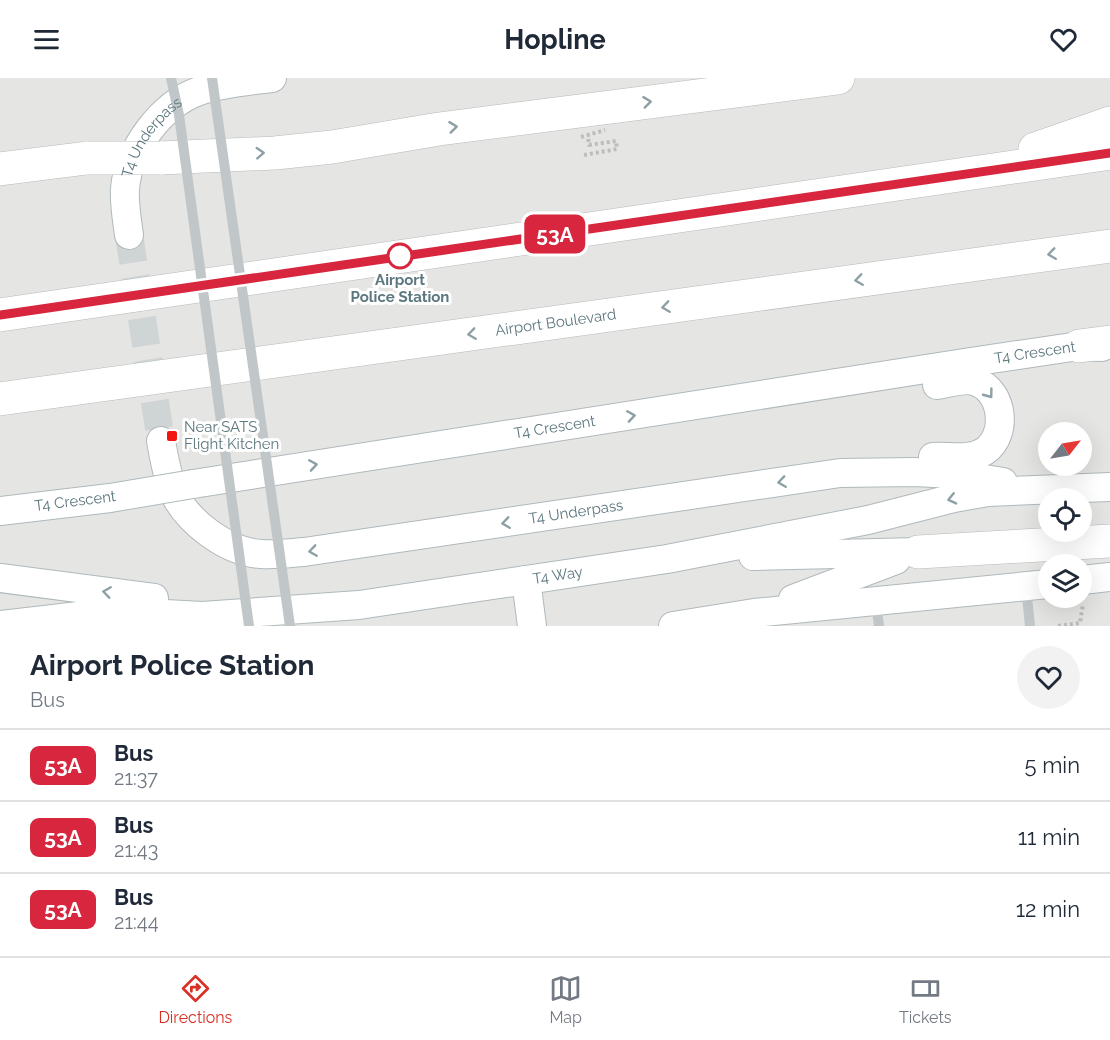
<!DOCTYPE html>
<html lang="en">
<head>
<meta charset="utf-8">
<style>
	body { margin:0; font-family:Raleway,sans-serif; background:#f2f2f3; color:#1f2937; height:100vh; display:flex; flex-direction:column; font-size:22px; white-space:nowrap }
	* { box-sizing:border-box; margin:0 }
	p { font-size:20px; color:#747a83 }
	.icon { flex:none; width:33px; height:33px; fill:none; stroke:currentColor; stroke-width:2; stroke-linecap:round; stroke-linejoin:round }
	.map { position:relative; height:548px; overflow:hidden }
	.side { display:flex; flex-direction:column; background:#fff; flex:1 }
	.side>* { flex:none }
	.badge { padding:0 12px; border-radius:9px; font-size:21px; line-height:39px }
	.needle { width:39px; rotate:59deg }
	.controls { position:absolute; left:1038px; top:344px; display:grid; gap:12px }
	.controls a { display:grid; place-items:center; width:54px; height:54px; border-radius:50%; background:#fff; box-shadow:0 6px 24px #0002; font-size:30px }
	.map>.badge { position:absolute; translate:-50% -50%; box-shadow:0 0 0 3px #fff }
	.round { display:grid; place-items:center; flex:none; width:63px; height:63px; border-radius:32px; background:#f2f2f3 }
	.head { display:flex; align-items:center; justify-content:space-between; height:102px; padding:0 30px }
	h1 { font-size:28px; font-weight:700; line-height:45px }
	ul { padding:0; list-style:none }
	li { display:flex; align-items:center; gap:18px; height:72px; padding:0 30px; border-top:2px solid #e0e1e3 }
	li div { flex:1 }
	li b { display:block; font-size:22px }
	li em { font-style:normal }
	li .badge { min-width:66px; font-weight:700; text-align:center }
	header { display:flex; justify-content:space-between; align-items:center; height:78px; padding:0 30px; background:#fff; font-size:27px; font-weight:700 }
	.dock { display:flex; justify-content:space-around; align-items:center; height:84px; border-top:2px solid #e0e1e3; background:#fff; font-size:16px; color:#747a83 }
	.dock a { display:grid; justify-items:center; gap:3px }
	.dock .selected { color:#d93025 }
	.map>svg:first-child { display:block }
	.built { fill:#e5e5e3; fill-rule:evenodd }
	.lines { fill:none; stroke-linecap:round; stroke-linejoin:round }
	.secondary-tunnel { stroke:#cfd5d4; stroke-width:28; stroke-dasharray:28 14; stroke-linecap:butt }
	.secondary-casing { stroke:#b0b9bc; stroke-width:30 }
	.highway-casing { stroke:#b5babc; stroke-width:34 }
	.path { stroke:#babebf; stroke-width:4; stroke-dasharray:3 3; stroke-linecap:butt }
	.lane { stroke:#c1c7c9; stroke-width:10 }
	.secondary { stroke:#fff; stroke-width:28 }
	.highway { stroke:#fff; stroke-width:33 }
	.secondary-bridge-casing { stroke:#b0b9bc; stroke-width:30; stroke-linecap:butt }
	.highway-bridge-casing { stroke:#b5babc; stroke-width:34; stroke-linecap:butt }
	.path-bridge { stroke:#babebf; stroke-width:4; stroke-dasharray:3 3; stroke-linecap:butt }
	.lane-bridge { stroke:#c1c7c9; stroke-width:10 }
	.secondary-bridge { stroke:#fff; stroke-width:28 }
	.highway-bridge { stroke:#fff; stroke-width:33 }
	.oneway { stroke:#8da0a5 }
	.line-casing { stroke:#fff; stroke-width:14 }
	.line { stroke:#d7263d; stroke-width:9 }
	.stop-dot { fill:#fff; stroke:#d7263d; stroke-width:3 }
	.poi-dot { fill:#f31411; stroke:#fff; stroke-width:2 }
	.labels { text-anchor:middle; stroke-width:6; stroke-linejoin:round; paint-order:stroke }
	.street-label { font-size:15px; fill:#5c777e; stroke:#fff }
	.stop-label { font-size:15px; font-weight:bold; fill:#5c777e; stroke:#fff }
	.poi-label { font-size:15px; fill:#5c777e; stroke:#fff; text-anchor:start }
</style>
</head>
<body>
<header><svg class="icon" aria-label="menu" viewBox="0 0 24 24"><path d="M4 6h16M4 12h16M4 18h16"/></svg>Hopline<svg class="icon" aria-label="heart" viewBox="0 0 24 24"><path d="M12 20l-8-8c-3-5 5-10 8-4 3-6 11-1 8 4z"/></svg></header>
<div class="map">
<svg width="1110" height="548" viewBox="0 0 1110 548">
	<rect width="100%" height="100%" fill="#f5f4f0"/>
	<path class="built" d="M0,0h1110v548h-1110zM1048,354h34v33h-34zM1048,420h34v33h-34zM1048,486h34v33h-34z"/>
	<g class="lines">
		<path class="secondary-tunnel" d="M129,157l32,206"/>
		<g class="secondary-casing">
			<g id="secondary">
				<path id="s1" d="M129,157c-2,-15 -5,-31 -4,-46 3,-40 37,-85 74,-98 23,-8 49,-10 73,-13"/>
				<path id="s2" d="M161,363c3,17 6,34 12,50 14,31 54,61 88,63 14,1 29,-1 43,-2l536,-79 74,-1 41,2 48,8"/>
				<path d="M933,379c14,-1 33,3 46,-3 30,-12 27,-64 -5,-73 -11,-3 -25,2 -37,4"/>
				<path id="s3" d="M193,406l771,-121 115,-17 23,1"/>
				<path d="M0,433l110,-13"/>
				<path d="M753,478l165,-4"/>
				<path d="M0,500l154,20"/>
				<path d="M526,502l6,46"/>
				<path d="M1082,502l28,-3"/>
				<path d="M793,521l103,-39"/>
				<path id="s4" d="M0,547l96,-11 51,-1 55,3 157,-11 308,-46 201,-39 86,-22 34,-6 122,-5"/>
				<path d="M673,548l81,-13 294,-29"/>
			</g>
		</g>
		<g class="highway-casing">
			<g id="highway">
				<path d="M1035,71l75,-26"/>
				<path d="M160,80l115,-5 57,-6 107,-18 399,-51"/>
				<path d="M0,91l87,-11"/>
				<path d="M0,237l1110,-162"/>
				<path d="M1079,268l31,-4"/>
				<path id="s5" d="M0,321l1110,-153"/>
				<path d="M918,474l192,-11"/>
			</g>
		</g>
		<path class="path" d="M584,77l33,-6 -1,-8 -27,4 -1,-8
			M1058,548l22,-3 3,-19"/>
		<path class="lane" d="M1026,509l4,39
			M876,525l3,23"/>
		<use href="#secondary" class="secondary"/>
		<use href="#highway" class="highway"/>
		<g class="secondary-bridge-casing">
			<path id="secondary-bridge" d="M110,420l83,-14"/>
		</g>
		<g class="highway-bridge-casing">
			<path id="highway-bridge" d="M87,80h73"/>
		</g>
		<path class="path-bridge" d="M581,59l24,-7"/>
		<path class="lane-bridge" d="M171,0l8,37 70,511
			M212,0l78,548"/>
		<use href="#secondary-bridge" class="secondary-bridge"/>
		<use href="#highway-bridge" class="highway-bridge"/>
	</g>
	<defs><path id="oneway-chevron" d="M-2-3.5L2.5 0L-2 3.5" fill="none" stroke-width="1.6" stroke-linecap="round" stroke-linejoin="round" transform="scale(1.5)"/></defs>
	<g class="oneway">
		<use href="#oneway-chevron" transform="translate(647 24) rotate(-7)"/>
		<use href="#oneway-chevron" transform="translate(453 49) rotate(-7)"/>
		<use href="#oneway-chevron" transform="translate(260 75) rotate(-3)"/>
		<use href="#oneway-chevron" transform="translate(1052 176) rotate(172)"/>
		<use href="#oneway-chevron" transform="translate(859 202) rotate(172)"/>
		<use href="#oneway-chevron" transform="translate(666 229) rotate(172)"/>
		<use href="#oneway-chevron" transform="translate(472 256) rotate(172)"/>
		<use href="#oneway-chevron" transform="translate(989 316) rotate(53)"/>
		<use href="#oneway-chevron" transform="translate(631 338) rotate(-9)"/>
		<use href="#oneway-chevron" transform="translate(313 387) rotate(-9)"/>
		<use href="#oneway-chevron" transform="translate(782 404) rotate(172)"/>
		<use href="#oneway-chevron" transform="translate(952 421) rotate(167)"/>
		<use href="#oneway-chevron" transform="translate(506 445) rotate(172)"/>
		<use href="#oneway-chevron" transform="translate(313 473) rotate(172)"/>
		<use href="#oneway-chevron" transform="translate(107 514) rotate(-172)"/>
	</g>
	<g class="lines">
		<g class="line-casing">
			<path id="line" d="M0,237l1110,-162"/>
		</g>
		<use href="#line" class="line"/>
	</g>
	<circle class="stop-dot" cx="400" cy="178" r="12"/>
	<rect class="poi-dot" x="166" y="352" width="12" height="12" rx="3"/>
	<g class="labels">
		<g class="street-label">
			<text dy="5" stroke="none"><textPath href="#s1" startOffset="106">T4 Underpass</textPath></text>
			<text dy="5" stroke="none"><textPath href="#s5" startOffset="561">Airport Boulevard</textPath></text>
			<text dy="5" stroke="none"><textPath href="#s3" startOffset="852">T4 Crescent</textPath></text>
			<text dy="5" stroke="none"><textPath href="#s3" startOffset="366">T4 Crescent</textPath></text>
			<text transform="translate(75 423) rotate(-7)" y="5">T4 Crescent</text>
			<text dy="5" stroke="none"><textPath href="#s2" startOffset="482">T4 Underpass</textPath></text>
			<text dy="5" stroke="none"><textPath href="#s4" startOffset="561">T4 Way</textPath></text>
		</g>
		<g class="stop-label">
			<text x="400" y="207">Airport<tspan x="400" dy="17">Police Station</tspan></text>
		</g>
		<g class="poi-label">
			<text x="184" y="354">Near SATS<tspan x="184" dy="17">Flight Kitchen</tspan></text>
		</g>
	</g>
</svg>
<div class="controls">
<a><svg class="needle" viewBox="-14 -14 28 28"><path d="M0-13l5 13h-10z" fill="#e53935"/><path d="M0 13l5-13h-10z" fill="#747a83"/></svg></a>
<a><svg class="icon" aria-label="locate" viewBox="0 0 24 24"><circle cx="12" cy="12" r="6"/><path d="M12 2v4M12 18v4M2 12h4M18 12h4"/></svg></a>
<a><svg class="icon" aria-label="layers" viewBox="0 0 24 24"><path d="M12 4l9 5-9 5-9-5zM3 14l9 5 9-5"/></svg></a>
</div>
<b class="badge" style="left:555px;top:156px;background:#d7263d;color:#fff">53A</b>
</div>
<section class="side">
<div class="head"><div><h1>Airport Police Station</h1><p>Bus</p></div><a class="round"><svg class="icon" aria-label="heart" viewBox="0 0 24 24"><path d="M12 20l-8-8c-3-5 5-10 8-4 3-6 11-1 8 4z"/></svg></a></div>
<ul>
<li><span class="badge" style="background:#d7263d;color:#fff">53A</span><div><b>Bus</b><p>21:37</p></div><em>5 min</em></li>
<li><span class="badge" style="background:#d7263d;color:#fff">53A</span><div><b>Bus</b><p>21:43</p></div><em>11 min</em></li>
<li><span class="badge" style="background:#d7263d;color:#fff">53A</span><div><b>Bus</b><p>21:44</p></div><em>12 min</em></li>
</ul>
</section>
<nav class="dock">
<a class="selected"><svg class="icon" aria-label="directions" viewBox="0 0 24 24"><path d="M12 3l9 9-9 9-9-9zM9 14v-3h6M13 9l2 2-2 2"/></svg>Directions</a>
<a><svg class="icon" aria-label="map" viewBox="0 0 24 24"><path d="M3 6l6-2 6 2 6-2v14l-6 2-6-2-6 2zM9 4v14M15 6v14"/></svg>Map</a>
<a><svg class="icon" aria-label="tickets" viewBox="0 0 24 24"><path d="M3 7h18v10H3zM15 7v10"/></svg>Tickets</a>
</nav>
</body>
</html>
